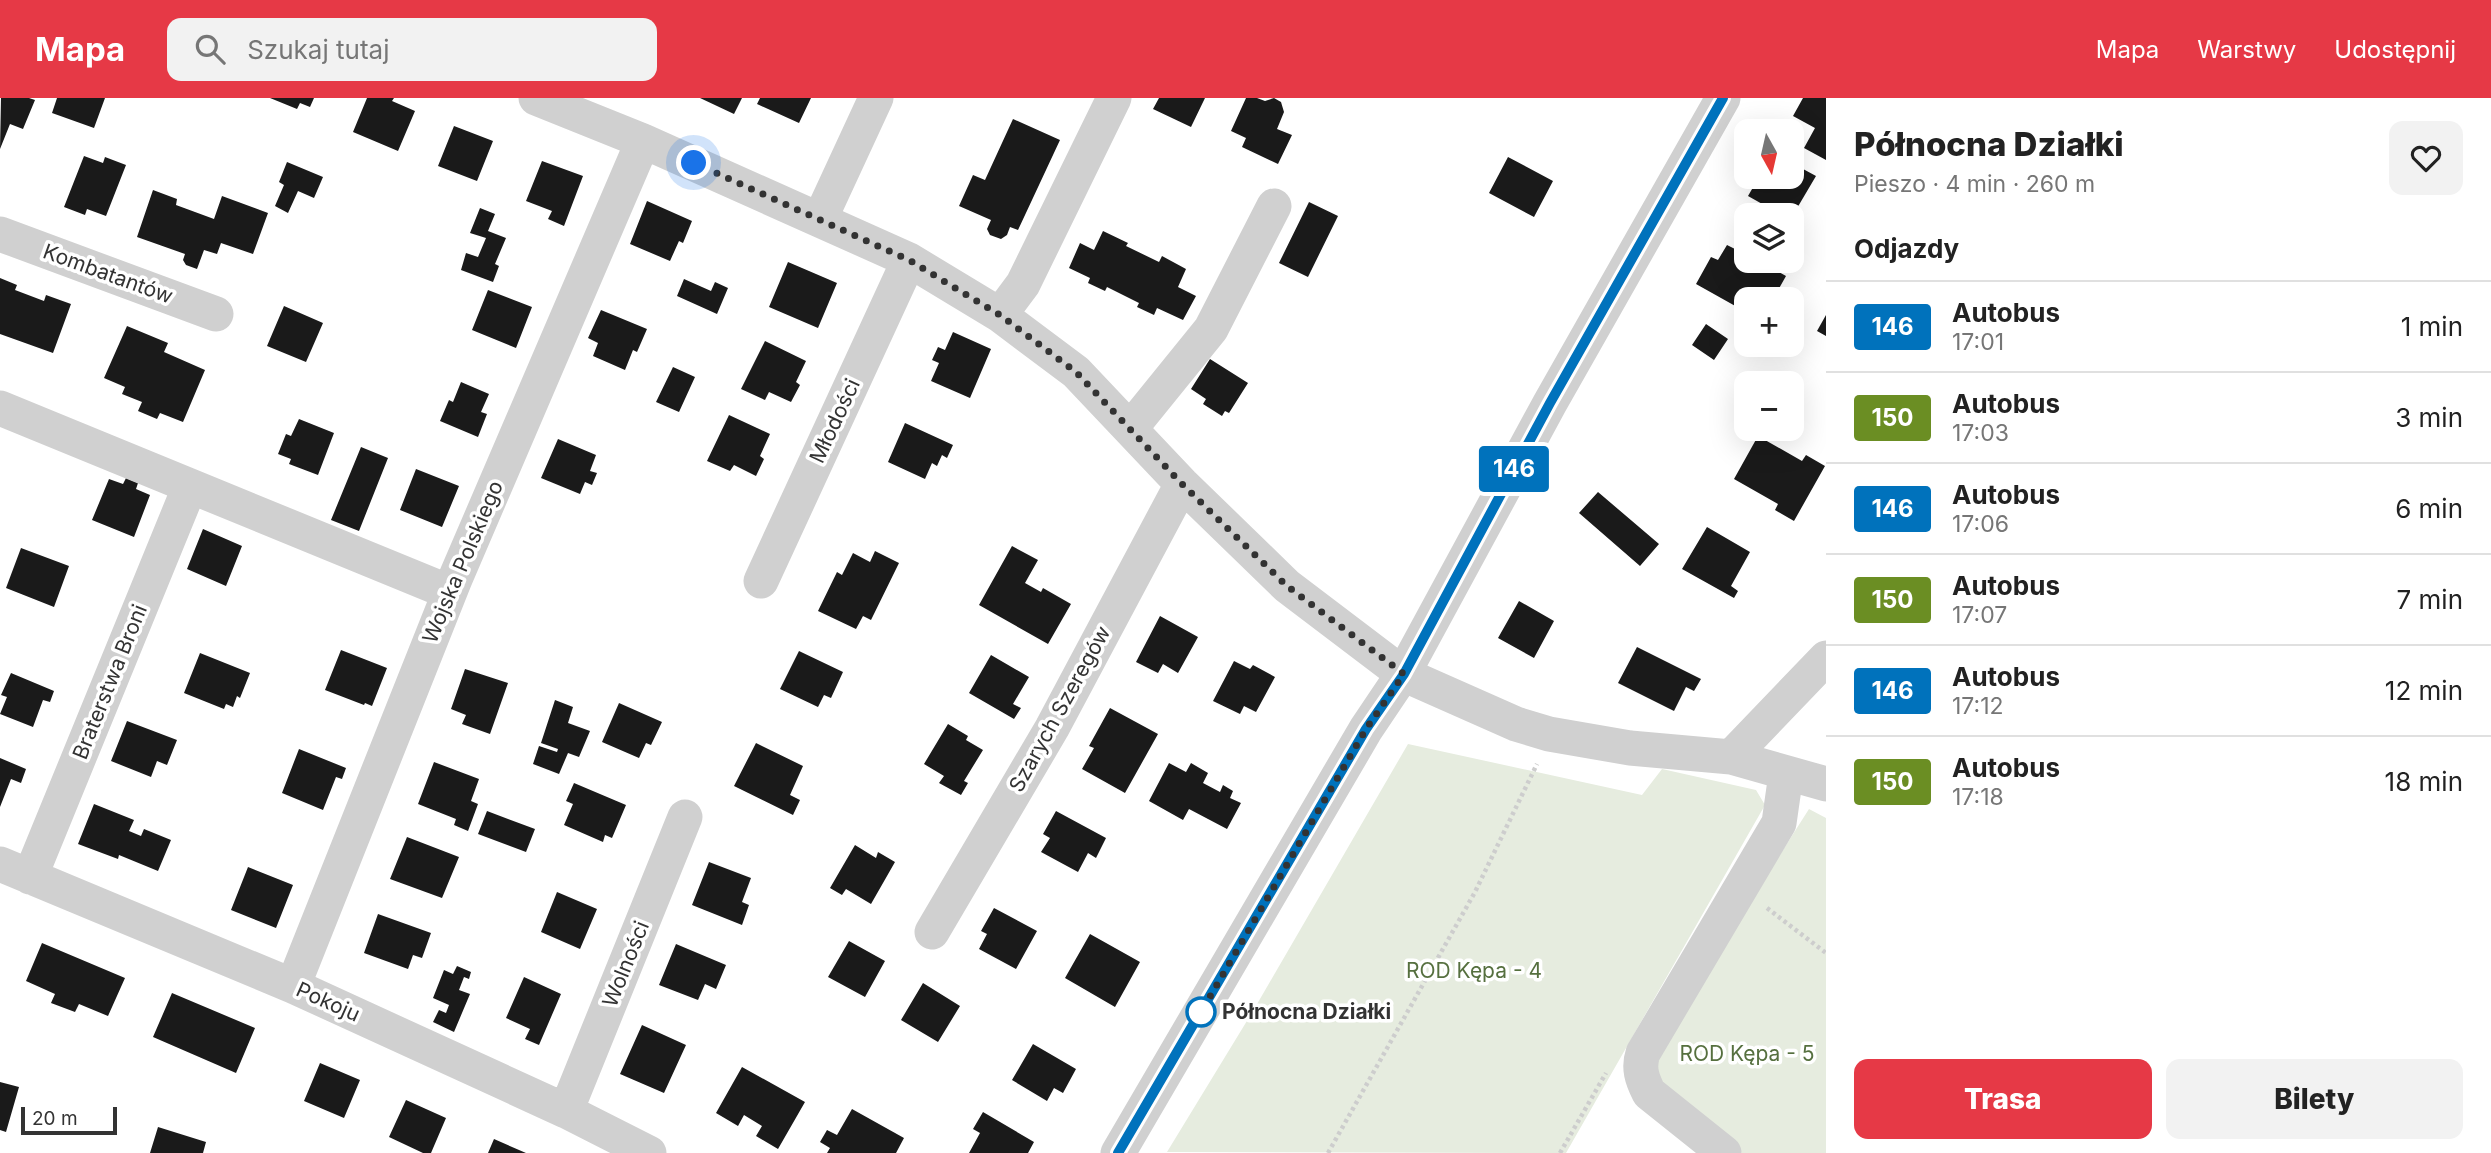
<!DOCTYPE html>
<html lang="pl">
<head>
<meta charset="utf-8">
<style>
	body { margin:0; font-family:Inter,sans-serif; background:#f2f2f2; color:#222; height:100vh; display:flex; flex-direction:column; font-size:26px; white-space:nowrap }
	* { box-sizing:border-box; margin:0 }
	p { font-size:23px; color:#767676 }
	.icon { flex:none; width:38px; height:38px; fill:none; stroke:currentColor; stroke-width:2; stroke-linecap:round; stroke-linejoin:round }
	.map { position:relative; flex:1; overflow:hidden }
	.side { display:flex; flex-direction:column; background:#fff; width:665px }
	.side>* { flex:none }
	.badge { padding:0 14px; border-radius:5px; font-size:24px; line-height:46px }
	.needle { width:46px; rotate:172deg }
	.controls { position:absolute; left:1734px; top:21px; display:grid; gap:14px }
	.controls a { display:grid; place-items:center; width:70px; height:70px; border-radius:14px; background:#fff; box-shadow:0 7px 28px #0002; font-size:35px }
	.scale { position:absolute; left:21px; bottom:18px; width:96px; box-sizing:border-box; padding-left:7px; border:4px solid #333; border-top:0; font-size:19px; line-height:24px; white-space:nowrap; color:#333; -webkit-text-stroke:5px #fff; paint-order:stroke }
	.you { position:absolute; width:35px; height:35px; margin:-18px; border:5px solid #fff; border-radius:50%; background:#1a73e8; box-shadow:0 0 0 10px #1a73e833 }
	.map>.badge { position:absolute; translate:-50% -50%; box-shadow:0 0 0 4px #fff }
	h2 { padding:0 28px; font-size:26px; line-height:63px }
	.round { display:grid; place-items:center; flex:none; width:74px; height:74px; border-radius:14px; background:#f2f2f2 }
	.headline { display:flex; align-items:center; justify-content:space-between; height:119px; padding:0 28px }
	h1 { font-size:33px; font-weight:800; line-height:52px }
	.cta { display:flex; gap:14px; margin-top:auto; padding:14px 28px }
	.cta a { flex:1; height:80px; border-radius:14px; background:#e63946; color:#fff; font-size:28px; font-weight:800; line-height:80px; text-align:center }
	.cta a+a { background:#f2f2f2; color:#222 }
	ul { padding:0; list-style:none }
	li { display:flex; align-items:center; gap:21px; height:91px; padding:0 28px; border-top:2px solid #e0e0e0 }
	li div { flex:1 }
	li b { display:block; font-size:26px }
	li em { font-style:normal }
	li .badge { min-width:77px; font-weight:700; text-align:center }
	header { display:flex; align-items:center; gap:42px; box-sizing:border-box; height:98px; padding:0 35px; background:#e63946; color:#fff }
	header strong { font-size:33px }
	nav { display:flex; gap:38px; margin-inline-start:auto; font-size:24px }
	.search { width:490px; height:63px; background:#f2f2f2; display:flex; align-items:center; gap:18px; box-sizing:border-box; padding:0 24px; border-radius:14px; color:#767676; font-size:26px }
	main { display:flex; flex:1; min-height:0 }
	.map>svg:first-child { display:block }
	.green { fill:#e6ecdf }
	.building { fill:#1a1a1a }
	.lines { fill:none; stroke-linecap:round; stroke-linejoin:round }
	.path { stroke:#cdcdcd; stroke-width:4.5; stroke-dasharray:3.5 3.5; stroke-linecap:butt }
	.minor { stroke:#d0d0d0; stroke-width:35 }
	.line-casing { stroke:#fff; stroke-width:16 }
	.line { stroke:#0072bc; stroke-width:10 }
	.walk { stroke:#333; stroke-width:7; stroke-dasharray:0 12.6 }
	.stop-dot { fill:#fff; stroke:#0072bc; stroke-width:3.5 }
	.labels { text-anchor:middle; stroke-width:7; stroke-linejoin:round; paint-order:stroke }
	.street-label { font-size:21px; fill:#333; stroke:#fff }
	.park-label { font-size:21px; fill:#56703f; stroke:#fff }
	.stop-label { font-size:21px; font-weight:bold; fill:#333; stroke:#fff; text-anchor:start }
</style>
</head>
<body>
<header>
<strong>Mapa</strong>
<div class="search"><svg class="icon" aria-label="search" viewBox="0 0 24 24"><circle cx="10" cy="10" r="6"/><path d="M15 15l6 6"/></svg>Szukaj tutaj</div>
<nav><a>Mapa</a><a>Warstwy</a><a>Udostępnij</a></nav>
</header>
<main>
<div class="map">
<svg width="1826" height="1055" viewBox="0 0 1826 1055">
	<rect width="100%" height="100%" fill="#fff"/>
	<path class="green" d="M1408,646l234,51 20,-26 94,21 9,15 -199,348 -399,-1 86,-141z
		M1809,711l17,9v335h-84l-82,-66 -9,-30z"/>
	<path class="building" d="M1,0h28l6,2 -12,29 -13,-5 -10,25z
		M57,0h48l-11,30 -42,-15z
		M270,0h44l-4,9 -10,-4 -3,6z
		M367,0h27l-2,3 23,10 -17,40 -45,-19z
		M700,0h42l-8,16z
		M760,0h51l-12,25 -42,-19z
		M1159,0h46l-14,29 -38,-18z
		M1246,0h11l8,3 9,-3 7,4 3,10 -7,17 15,6 -14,29 -36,-17 4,-9 -15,-7z
		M1803,0h23v62l-22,-12 11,-20 -22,-12z
		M1013,21l47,21 -42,90 -8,-3 -3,8 -6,4 -11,-4 -3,-6 4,-9 -32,-14 14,-31 12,5z
		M454,28l39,15 -16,40 -39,-15z
		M84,58l19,7 2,-6 21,8 -20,51 -19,-7 -2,6 -21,-8z
		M1508,59l45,24 -19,36 -45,-24z
		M542,63l41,15 -19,50 -16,-7 4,-8 -26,-10z
		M287,64l36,15 -9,21 -16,-7 -10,22 -13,-7 9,-21 -5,-3z
		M1792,65l24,13 -23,39h-11l-34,-19 11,-19h33z
		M153,92l24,9 -1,6 38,14 8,-23 46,17 -15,41 -32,-11 -4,11 -13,-4 -7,19 -11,-4 -3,-5 2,-6 -48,-17z
		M647,103l45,20 -9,22 -4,-2 -9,20 -40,-17z
		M1309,104l29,14 -30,61 -29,-14z
		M480,110l15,6 -7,17 18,7 -11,26 4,2 -6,16 -32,-12 5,-17 12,4 8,-19 -16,-5z
		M1103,133l25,12 -2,3 33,16 3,-6 24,13 -8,18 18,9 -13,24 -26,-12 -3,7 -17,-8 2,-4 -32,-16 -2,4 -17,-8 2,-5 -21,-10 11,-25 14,7z
		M1727,147l14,7 1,-2 4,3v8h14l26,15 -13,23h-27v13l-50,-28 15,-27 7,3z
		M788,164l49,21 -19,45 -49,-21z
		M0,180l17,7 -2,5 29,11 2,-6 25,9 -18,49 -53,-19z
		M684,181l27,12 4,-9 13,6 -11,26 -40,-18z
		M488,192l44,17 -16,41 -44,-18z
		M284,208l39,17 -17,39 -39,-16z
		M601,212l46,19 -10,23 -4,-2 -8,20 -32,-14 5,-13 -10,-5z
		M1826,217v21l-9,-5z
		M1706,226l22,15 -14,21 -22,-15z
		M127,228l41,17 -4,9 41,18 -22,52 -23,-9 -3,6 -19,-8 4,-9 -20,-8 3,-7 -21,-9z
		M953,234l38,17 -21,49 -39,-17 8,-18 -7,-3 6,-13 7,3z
		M765,243l41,20 -10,21 4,3 -9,17 -22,-10 -4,8 -24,-11z
		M1210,261l38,24 -19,30 -4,-2 -3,5 -19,-12 3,-5 -15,-10z
		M673,269l22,10 -16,35 -23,-10z
		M461,284l28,12 -8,18 6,2 -9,23 -38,-16 9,-21 4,2z
		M729,317l41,19 -10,22 4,3 -8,17 -22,-11 -4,6 -23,-10z
		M299,321l35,14 -16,42 -29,-11 2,-5 -13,-5 8,-20 5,2z
		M905,325l48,22 -6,13 -5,-3 -5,11 -5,-3 -7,16 -37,-17z
		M1758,338l44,25 4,-6 19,11 -31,55 -19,-11 3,-6 -44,-25z
		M558,341l38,16 -6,16 7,2 -5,12 -7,-3 -5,12 -39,-16z
		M361,349l27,11 -29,73 -28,-11z
		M416,371l43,17 -17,41 -42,-17z
		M126,380l12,5 -2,6 14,6 -16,42 -42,-17 17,-41 14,5z
		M1598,394l61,52 -19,22 -61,-53z
		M1707,429l43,25 -19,34 7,5 -4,7 -52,-29z
		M203,431l39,17 -16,40 -39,-17z
		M1012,448l26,14 -13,23 16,9 2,-4 28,16 -23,40 -69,-39z
		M21,450l48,18 -15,41 -48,-19z
		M875,453l24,12 -28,57 -8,-4 -7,13 -38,-18 19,-39 5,3 11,-22 17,9z
		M1519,503l35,20 -20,37 -36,-20z
		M1160,518l38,21 -20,36 -15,-9 -5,9 -22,-11z
		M1637,549l64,32 -7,12 -8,-4 -12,24 -56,-28z
		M341,552l46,18 -15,38 -7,-3 -1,2 -39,-15z
		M799,553l44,21 -12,26 -7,-3 -6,12 -38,-18z
		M200,555l50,20 -10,25 -3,-2 -4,11 -7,-3 -2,5 -40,-16z
		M991,557l38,22 -16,27 8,4 -7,11 -45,-26z
		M1234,563l16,8 3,-4 22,12 -19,35 -12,-6 -4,8 -27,-13z
		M465,571l43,14 -18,51 -28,-10 4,-9 -15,-6z
		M11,575l43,18 -4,11 -7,-2 -10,27 -33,-13 7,-17 -6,-2z
		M555,602l18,7 -5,16 22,8 -11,26 -11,-4 -9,21 -26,-10 6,-18 18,6 1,-3 -17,-6z
		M619,605l43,19 -11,23 -5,-2 -7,15 -37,-16z
		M1110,610l48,26 -33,59 -43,-24 12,-21 -5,-2z
		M127,623l50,19 -10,25 -10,-4 -6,16 -40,-16z
		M948,626l20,12 -2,4 17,10 -19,31 4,2 -7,12 -22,-12 5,-7 -20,-12z
		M756,645l47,23 -13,29 10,5 -7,15 -59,-29z
		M299,651l47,19 -4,11 -6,-2 -13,33 -41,-17z
		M0,660l26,11 -5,14 -10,-4 -11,28z
		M434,664l45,17 -8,22 7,3 -10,27 -14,-6 2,-6 -38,-15z
		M1169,665l17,9 5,-9 17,10 -5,10 17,9 3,-7 10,6 -3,7 11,5 -14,26 -38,-20 -6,11 -34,-19z
		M574,685l52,22 -14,33 -7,-3 -2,7 -39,-17 9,-21 -7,-3z
		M94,706l40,16 -5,11 12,5 3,-7 27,11 -13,31 -39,-16 -1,4 -40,-15z
		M487,713l48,18 -9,23 -48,-18z
		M1056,713l50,27 -10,20 -8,-5 -10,19 -37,-20 9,-14 -7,-4z
		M407,739l52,20 -17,41 -52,-19z
		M855,747l21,13 2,-6 17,10 -24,42 -25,-15 -4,6 -12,-7z
		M709,764l42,16 -9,24 7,3 -7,20 -50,-20z
		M248,769l45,18 -17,43 -45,-18z
		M557,794l40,17 -17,40 -39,-17z
		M994,810l43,23 -21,38 -37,-20 8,-15 -6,-3z
		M378,816l53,19 -9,25 -9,-3 -5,14 -44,-16z
		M1090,836l50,28 -25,45 -50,-29z
		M849,843l36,20 -20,36 -37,-20z
		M42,845l83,35 -17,38 -29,-12 -4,8 -24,-9 4,-9 -29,-13z
		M676,846l50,21 -10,24 -11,-5 -7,16 -39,-15z
		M457,868l14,6 -2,7 -5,-2 -5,13 11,4 -16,38 -21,-10 6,-12 7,3 3,-8 -16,-7 11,-28 9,4z
		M524,879l37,17 -22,51 -14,-6 5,-10 -24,-11z
		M923,885l37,23 -22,36 -37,-22z
		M172,895l83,35 -19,45 -83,-36z
		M642,927l44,20 -22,48 -44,-19z
		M1033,946l43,25 -13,24 -9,-5 -7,13 -35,-21z
		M320,965l40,17 -16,38 -40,-17z
		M742,969l63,35 -27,47 -22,-13 6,-10 -18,-11 -6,11 -22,-13z
		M0,984l19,5 -13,45 -6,-2z
		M406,1002l40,18 -15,35h-8l-34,-16z
		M852,1011l52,29 -8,15h-69l3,-5 -10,-6 7,-12 10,5z
		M983,1014l51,30 -6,11h-59l11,-20 -7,-4z
		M158,1029l48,15 -3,11h-53z
		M494,1041l32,14h-38z"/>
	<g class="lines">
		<path class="path" d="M1767,810l59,45
			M1328,1055l147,-261 62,-128
			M1560,1055l46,-80"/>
		<path class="minor" d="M536,0l107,43 266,119 91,55 76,57 106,112 105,102 116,88 113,50 33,10 81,14 101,9 95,27
			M820,121l56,-121
			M0,136l216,80
			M1000,217l23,-31 91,-186
			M0,310l449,184
			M1130,331l81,-100 63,-123
			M761,483l148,-321
			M1731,659l95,-99
			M0,766l293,122 273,125 83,42
			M30,779l160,-391
			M932,834l120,-204 130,-244
			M293,888l162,-407 188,-438
			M566,1013l119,-294
			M1118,1055l248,-424 37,-55 147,-271 173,-305
			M1724,1055l-75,-60c-7,-14 -11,-25 -6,-40l136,-230 7,-49"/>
	</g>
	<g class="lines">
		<g class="line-casing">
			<path id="line" d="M1118,1055l248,-424 38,-55 146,-271 173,-305"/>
		</g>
		<use href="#line" class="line"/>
		<path class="walk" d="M694,65l215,97 91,55 76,57 106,112 105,102 117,88 -38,55 -165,283"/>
	</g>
	<circle class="stop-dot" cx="1201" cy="914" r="14"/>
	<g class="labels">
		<g class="street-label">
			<text transform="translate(108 176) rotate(20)" y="7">Kombatantów</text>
			<text transform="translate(835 323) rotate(-65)" y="7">Młodości</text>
			<text transform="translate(463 464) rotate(-67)" y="7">Wojska Polskiego</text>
			<text transform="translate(110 584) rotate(-68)" y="7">Braterstwa Broni</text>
			<text transform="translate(1060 611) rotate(-61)" y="7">Szarych Szeregów</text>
			<text transform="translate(626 866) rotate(-68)" y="7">Wolności</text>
			<text transform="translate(328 904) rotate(24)" y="7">Pokoju</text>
		</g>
		<g class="park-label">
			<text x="1474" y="880">ROD Kępa - 4</text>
			<text x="1747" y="963">ROD Kępa - 5</text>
		</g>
		<g class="stop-label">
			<text x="1222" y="921">Północna Działki</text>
		</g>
	</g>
</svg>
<div class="controls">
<a><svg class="needle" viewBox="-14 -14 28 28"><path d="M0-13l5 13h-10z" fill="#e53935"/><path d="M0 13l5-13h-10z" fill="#767676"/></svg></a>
<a><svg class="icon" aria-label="layers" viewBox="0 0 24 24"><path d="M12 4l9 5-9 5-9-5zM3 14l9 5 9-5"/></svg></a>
<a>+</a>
<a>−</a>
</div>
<div class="scale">20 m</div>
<div class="you" style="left:694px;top:65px"></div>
<b class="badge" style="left:1514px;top:371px;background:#0072bc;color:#fff">146</b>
</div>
<section class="side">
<div class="headline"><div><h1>Północna Działki</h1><p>Pieszo · 4 min · 260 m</p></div><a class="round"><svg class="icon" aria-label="heart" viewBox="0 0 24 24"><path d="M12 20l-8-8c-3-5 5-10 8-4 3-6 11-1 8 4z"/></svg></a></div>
<h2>Odjazdy</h2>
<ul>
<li><span class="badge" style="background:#0072bc;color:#fff">146</span><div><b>Autobus</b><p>17:01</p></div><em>1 min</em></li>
<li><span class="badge" style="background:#6b8e23;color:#fff">150</span><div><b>Autobus</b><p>17:03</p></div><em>3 min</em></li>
<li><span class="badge" style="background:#0072bc;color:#fff">146</span><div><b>Autobus</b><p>17:06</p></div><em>6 min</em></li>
<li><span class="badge" style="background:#6b8e23;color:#fff">150</span><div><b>Autobus</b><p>17:07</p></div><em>7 min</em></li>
<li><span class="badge" style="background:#0072bc;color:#fff">146</span><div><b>Autobus</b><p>17:12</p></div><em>12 min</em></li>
<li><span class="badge" style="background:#6b8e23;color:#fff">150</span><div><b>Autobus</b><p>17:18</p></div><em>18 min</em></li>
</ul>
<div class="cta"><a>Trasa</a><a>Bilety</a></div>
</section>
</main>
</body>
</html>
